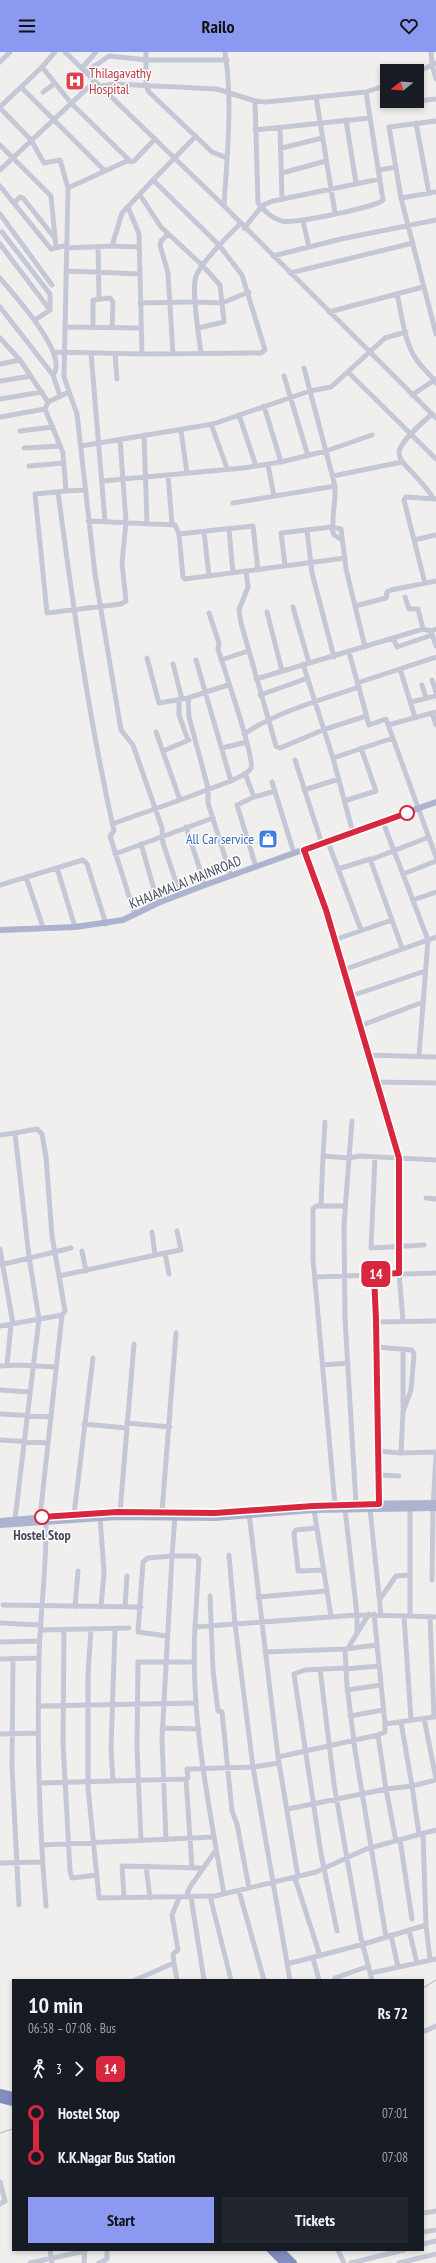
<!DOCTYPE html>
<html lang="en">
<head>
<meta charset="utf-8">
<style>
	body { margin:0; font-family:"PT Sans Narrow",sans-serif; background:#20242c; color:#f1f3f6; height:100vh; display:flex; flex-direction:column; font-size:15px; white-space:nowrap }
	* { box-sizing:border-box; margin:0 }
	p { font-size:13px; color:#9ea1a6 }
	.icon { flex:none; width:22px; height:22px; fill:none; stroke:currentColor; stroke-width:2; stroke-linecap:round; stroke-linejoin:round }
	.map { position:relative; flex:1; overflow:hidden }
	.details { position:absolute; left:12px; top:1927px; width:412px; height:272px; display:flex; flex-direction:column; background:#171b24; border-radius:0px; box-shadow:0 2px 6px #0003 }
	.details>* { flex:none }
	.badge { padding:0 8px; border-radius:6px; font-size:14px; line-height:26px }
	.needle { width:26px; rotate:253deg }
	.buttons { position:absolute; left:380px; top:12px; display:grid; gap:8px }
	.buttons a { display:grid; place-items:center; width:44px; height:44px; border-radius:0px; background:#171b24; box-shadow:0 2px 6px #0003; font-size:20px }
	.map>.badge { position:absolute; translate:-50% -50%; box-shadow:0 0 0 2px #fff }
	.legs { display:flex; align-items:center; gap:6px; height:44px; padding:0 16px; font-size:13px }
	.legs p { margin-inline-start:auto }
	.summary { display:flex; align-items:center; justify-content:space-between; height:68px; padding:0 16px }
	h1 { font-size:22px; font-weight:700; line-height:30px }
	.action { display:flex; gap:8px; margin-top:auto; padding:8px 16px }
	.action a { flex:1; height:46px; border-radius:0px; background:#8c99f0; color:#111; font-size:16px; font-weight:700; line-height:46px; text-align:center }
	.action a+a { background:#20242c; color:#f1f3f6 }
	ul { padding:0 16px; list-style:none }
	li { display:flex; align-items:center; gap:14px; height:44px; font-size:15px }
	li i { display:grid; place-items:center; width:6px; height:100%; margin:0 5px; background:currentColor }
	li i::after { content:''; width:10px; height:10px; margin:-5px; border:3px solid; border-radius:50%; background:#171b24 }
	li p { margin-inline-start:auto }
	li:first-child i { background:linear-gradient(#0000 50%,currentColor 0) }
	li:last-child i { background:linear-gradient(currentColor 50%,#0000 0) }
	header { display:flex; justify-content:space-between; align-items:center; height:52px; padding:0 16px; background:#8c99f0; color:#111; font-size:18px; font-weight:700 }
	.map>svg:first-child { display:block }
	.lines { fill:none; stroke-linecap:round; stroke-linejoin:round }
	.minor { stroke:#c4c8d6; stroke-width:5 }
	.major { stroke:#acb3cf; stroke-width:6 }
	.highway { stroke:#838ec0; stroke-width:8 }
	.rail { stroke:#b0b1b9; stroke-width:1 }
	.line-1-casing { stroke:#fff; stroke-width:9 }
	.line-1 { stroke:#d7263d; stroke-width:6 }
	.stop-1-dot { fill:#fff; stroke:#d7263d; stroke-width:2 }
	.labels { text-anchor:middle; stroke-width:3; stroke-linejoin:round; paint-order:stroke }
	.health-label { font-size:14px; fill:#be3a42; stroke:#fff; text-anchor:start }
	.shop-label { font-size:14px; fill:#366cbe; stroke:#fff; text-anchor:end }
	.street-label { font-size:14px; fill:#454a5d; stroke:#fff }
	.stop-label { font-size:14px; font-weight:bold; fill:#454a5d; stroke:#fff }
</style>
</head>
<body>
<header><svg class="icon" aria-label="menu" viewBox="0 0 24 24"><path d="M4 6h16M4 12h16M4 18h16"/></svg>Railo<svg class="icon" aria-label="heart" viewBox="0 0 24 24"><path d="M12 20l-8-8c-3-5 5-10 8-4 3-6 11-1 8 4z"/></svg></header>
<div class="map">
<svg width="436" height="2211" viewBox="0 0 436 2211">
	<rect width="100%" height="100%" fill="#f1efee"/>
	<g class="lines">
		<path class="minor" d="M65,0l159,154 212,212
			M146,0v34l3,6 63,60 15,6
			M431,0l1,13 4,14
			M0,10l10,-10
			M42,15l29,36 60,59 3,-1 21,-22
			M82,16l14,-16
			M86,20l23,-16 37,4h81
			M417,20l19,-9
			M101,34l14,-2 102,5 38,12 11,1 100,-10 21,-7
			M21,35l84,84
			M43,40l11,-8
			M316,45l19,116
			M255,49l3,102c5,7 15,16 24,18 10,3 96,-14 101,-21l-17,-108
			M417,49l19,-2
			M401,50l13,-1
			M0,55l42,-40 13,-15
			M0,56l31,32 13,23 16,-3 8,28 -4,189 13,37 18,160 26,156 12,15 29,83 1,15 17,51
			M346,68l10,63
			M416,71l13,70
			M280,76l2,71
			M255,78l115,-12
			M0,93l51,51 5,52
			M282,96l40,-10
			M0,118l95,-89
			M379,118l17,-3
			M282,121l44,-12
			M153,128l43,-44
			M0,134l51,63 12,-3 5,2 44,-2 10,-33 31,-33 66,65 23,30 23,75 -4,3 -119,1 -89,-2
			M68,136l61,-28
			M436,140l-35,6 35,136
			M140,143l21,32 42,39 17,19 4,37 -26,6
			M401,146l-12,-71 47,-6
			M14,151l6,-6 3,1 31,39
			M224,154c3,-50 9,-104 1,-154
			M128,155l11,27 3,120
			M0,162l52,71
			M303,169l6,26
			M244,176l19,-23 10,-4 107,-22
			M2,180l48,62v16l-15,10
			M168,182l-7,7 -1,4 8,28 5,81
			M0,192l50,66
			M112,194l27,1
			M98,195l1,51
			M273,204l68,-17 95,-19
			M68,219l72,3
			M290,221l123,-30
			M0,226c13,16 70,77 53,97
			M397,242c5,20 7,48 19,65 6,9 14,15 20,24
			M196,250l26,1 27,-11
			M140,251l51,-1
			M0,255l53,68 7,21
			M329,260l94,-25
			M66,275l75,1
			M93,275v-27l17,-2 3,4 -1,26
			M0,286l20,22 28,42
			M91,301l14,168
			M201,301c-2,-17 -10,-63 -5,-77 6,-15 32,-40 44,-52
			M115,302l2,25
			M0,312l20,-4
			M304,316l31,118c1,15 -3,26 -2,41
			M348,320l88,87
			M284,324l24,80
			M0,329l31,-5
			M412,343l24,-16
			M0,347l42,-7
			M264,354l17,56
			M45,357l18,44 3,38 20,-1
			M432,362c-57,50 -29,38 2,85
			M239,363l17,51
			M0,365l45,-8 3,-7 21,-10
			M211,372l16,44
			M20,379l33,-4
			M181,379l6,42
			M144,383l3,88
			M81,394l132,-22 97,-33 21,-4 54,-49 21,-6
			M24,396l36,-2
			M268,413l6,31
			M29,414l35,-3
			M168,423l4,49
			M333,424l69,-14
			M102,429l141,-13 38,-6 45,-11 46,-16
			M66,439l-31,3 12,119 74,-9 5,-3 -4,-38 4,-41 -6,-83
			M58,440c15,114 31,227 56,339l-4,5 25,79
			M435,447l-29,-2 -2,3 10,40 22,-5
			M233,451l102,-17
			M88,469l87,4 4,9 4,43 2,2 160,-21
			M331,475l3,8 8,5
			M229,477l4,44
			M307,478l5,43 22,84
			M204,480l5,44
			M179,482l74,-8 5,44
			M414,488l11,43
			M285,513l-4,-32 50,-6 10,2 5,40 19,78
			M246,519l2,16 -9,23 2,13 35,123 4,2 43,-18 43,-14
			M405,545l4,12h9l5,20
			M355,554l31,-8 1,-6 4,-2 45,-9
			M293,555l16,56
			M267,560l15,59
			M209,561l10,30 -1,6c5,17 37,109 33,119 -2,6 -15,10 -20,13
			M436,577l-5,2 5,15
			M393,586l4,9 35,-12
			M349,600l20,73 17,-6 50,138
			M147,606l12,45 29,-5 1,19 19,71v15l23,73
			M221,608l27,-9
			M173,612l9,35
			M303,612l30,94 20,75
			M400,617l15,48
			M256,627l167,-50 8,2
			M432,628l4,12
			M357,631l79,-26
			M422,633l4,13
			M260,643l48,-17
			M188,646l40,-13
			M179,647v16l9,25
			M411,650l25,-6
			M432,661l4,12
			M388,673l48,-13
			M244,682c30,-21 79,-35 115,-47
			M222,696l25,-6
			M163,699l26,-11
			M333,706l60,-20
			M295,708l27,84
			M245,721l9,24
			M272,730l22,71
			M304,738l35,-11
			M180,748l51,-19 -35,-121
			M344,749l32,-10 -15,-43
			M383,770l45,118 -9,116
			M112,772l68,-24 -24,-68
			M186,775l19,58
			M328,790l33,88
			M141,792l17,59
			M304,798l22,60 43,145 67,2
			M115,802l98,-36
			M370,808l59,-23
			M256,815l-19,-62 17,-8 21,-6
			M57,816l18,59
			M338,817l32,-10 32,89
			M403,822l33,-13
			M26,825l17,50
			M0,833l83,-25 4,4 19,60
			M413,848l23,-8
			M334,888l58,-20
			M343,918l93,-33
			M351,944l74,-25
			M360,974l63,-24
			M369,1003l30,103v115l4,48
			M376,1030l60,1
			M0,1083l15,-2
			M323,1104l2,-34
			M375,1105l-4,91 53,-3
			M426,1146l10,1
			M321,1153l2,-49 26,2 3,-37
			M152,1180l3,23
			M0,1197l13,75
			M82,1199l4,20
			M165,1201l16,-3 -4,-19
			M0,1213l71,-17
			M374,1223l62,-2
			M315,1225l59,-2 2,45 3,184
			M376,1270l60,-1
			M0,1274l62,-11
			M377,1295l35,3 2,4 -3,36 -8,22 -2,41 -24,-2
			M403,1297v59
			M323,1313l25,-2
			M0,1314l19,-1 37,2
			M7,1314l4,-42
			M0,1338l30,2
			M0,1362l51,3
			M127,1371l43,4
			M84,1372l42,4
			M0,1388l48,3
			M401,1401l35,-1
			M378,1423l21,1
			M356,1452l-11,-185 -1,-94 5,-67 11,-2 76,4
			M335,1453l-22,-246v-50l3,-3h29
			M345,1457l12,106v17
			M370,1457l11,106
			M314,1458l17,106
			M120,1460l14,-168
			M162,1460l14,-179
			M249,1461l29,244 20,120
			M74,1462l19,-156
			M175,1464l-3,40h24l3,3 -4,68 162,-12 53,1v-108
			M40,1465l22,-202 3,-4 -6,-35
			M100,1465l4,55 -3,35
			M15,1467l24,-200 -10,-62 -14,-124 22,-4 5,5 4,23 6,79 7,40 106,-23 4,21
			M46,1468c1,46 -6,92 -7,139 -2,82 0,165 7,247
			M316,1476l-20,2 -2,3 4,38 25,-1
			M229,1503l6,69 18,143 37,213
			M432,1528l1,-72 3,-53
			M210,1544l3,74 5,41 4,1 10,99 5,13 12,64
			M258,1545l68,-6
			M380,1547l16,-23 14,-1
			M3,1553l138,2
			M75,1555l3,-36
			M125,1555l2,-31
			M374,1562l11,110 49,-7 -4,-100
			M404,1564l7,104
			M410,1564l26,1
			M0,1571l41,2
			M195,1575c-5,89 14,179 29,267
			M91,1577l-3,45v114l11,110 116,-2 101,-24 50,-23 70,-19
			M41,1578l88,-2
			M64,1578l-1,113 7,128 2,7 25,-3
			M0,1590l40,-1
			M348,1596l21,-34
			M345,1597l2,37 8,64 31,187
			M265,1600l80,-3 32,-4
			M13,1606l-1,110 7,137
			M0,1607l39,-1
			M320,1617l14,115 27,154 11,42
			M345,1617l34,-3
			M347,1638l34,-5
			M38,1654l158,-3
			M350,1664l33,-6
			M424,1666l12,61
			M401,1670l11,64 24,-6
			M385,1672v8l-7,3 8,54 26,-3 7,48
			M162,1676l37,1
			M0,1682l38,-1
			M278,1705l100,-22
			M186,1727l6,89
			M113,1729l-2,-32 4,-120
			M39,1731l147,-4 2,-1 -1,-9 66,-2 26,-4
			M288,1757l98,-20 10,52
			M166,1788l-4,-101 10,-183 -24,2 -5,4 -5,70 29,4
			M400,1788l12,79
			M141,1789l-4,-93 1,-86h55
			M42,1793l172,-8
			M0,1811l42,-1
			M146,1814l4,32
			M295,1826l25,78
			M239,1839l25,89
			M210,1844l21,84
			M124,1845l-2,-31 80,2
			M186,1845l4,-10 26,-37
			M191,1845l13,83
			M426,1873l4,35
			M409,1878l8,33
			M337,1879l-16,-77 -27,-180 11,-4 40,-2
			M391,1883l7,32
			M313,1906l6,22
			M174,1911l3,17
			M287,1912l77,-20 62,-19 -3,-92
			M371,1921l65,-14
			M335,1926l34,-12
			M135,1928l39,-17 -1,-9 5,-4 -6,-35 7,-17
			M423,1980l13,-6
			M0,2130l5,19 -5,3
			M423,2161l13,-2
			M423,2180l13,-2
			M423,2192l13,-3
			M50,2198l2,13
			M338,2198l6,13
			M30,2211l55,-12
			M84,2211l1,-13
			M99,2211l8,-4v-9
			M351,2211l53,-13
			M399,2211l37,-9"/>
		<path class="major" d="M0,878l75,-3 48,-7 35,-17 47,-18 231,-83
			M0,1469l94,-8h121l129,-9 92,-1
			M0,1473l117,-8 98,1 99,-8 122,-2"/>
		<path class="highway" d="M0,2041l13,3
			M0,2047l13,3
			M271,2198l13,13
			M280,2198l13,13"/>
		<path class="rail" d="M423,1936l13,-8
			M0,2081l13,-4"/>
	</g>
	<g class="lines">
		<g class="line-1-casing">
			<path id="line-1" d="M42,1465l75,-5 98,1 98,-7 66,-2 -3,-184 -2,-45 25,-2v-115l-73,-248 -22,-60 103,-37"/>
		</g>
		<use href="#line-1" class="line-1"/>
	</g>
	<defs>
		<g id="hospital-square" transform="scale(1)"><rect x="-9" y="-9" width="18" height="18" rx="4" fill="#e0444e" stroke="#fff"/><path d="M-5-5h3v3.5h4V-5h3V5h-3V1.5h-4V5h-3Z" fill="#fff"/></g>
		<g id="shop-square" transform="scale(1)"><rect x="-9" y="-9" width="18" height="18" rx="4" fill="#3f7fe0" stroke="#fff"/><path d="M-5-2.5h2.3a2.7 3.5 0 0 1 5.4 0H5L5.5 6h-11ZM-1.5-2.5h3a1.5 2.3 0 0 0-3 0Z" fill="#fff"/></g>
	</defs>
	<g fill-rule="evenodd">
		<use href="#hospital-square" x="75" y="29"/>
		<use href="#shop-square" x="268" y="787"/>
	</g>
	<g class="stop-1-dot">
		<circle cx="407" cy="761" r="7"/>
		<circle cx="42" cy="1465" r="7"/>
	</g>
	<g class="labels">
		<g class="health-label">
			<text x="89" y="26">Thilagavathy<tspan x="89" dy="16">Hospital</tspan></text>
		</g>
		<g class="shop-label">
			<text x="254" y="792">All Car service</text>
		</g>
		<g class="street-label">
			<text transform="translate(185 830) rotate(-22)" y="5">KHAJAMALAI MAINROAD</text>
		</g>
		<g class="stop-label">
			<text x="42" y="1488">Hostel Stop</text>
		</g>
	</g>
</svg>
<div class="buttons">
<a><svg class="needle" viewBox="-14 -14 28 28"><path d="M0-13l5 13h-10z" fill="#e53935"/><path d="M0 13l5-13h-10z" fill="#9ea1a6"/></svg></a>
</div>
<b class="badge" style="left:376px;top:1222px;background:#d7263d;color:#fff">14</b>
<section class="details">
<div class="summary"><div><h1>10 min</h1><p>06:58 – 07:08 · Bus</p></div><b>Rs 72</b></div>
<div class="legs"><svg class="icon" aria-label="walk" viewBox="0 0 24 24"><circle cx="13" cy="4" r="2"/><path d="M13 8l-2 6 4 7M11 14l-3 7M7 12l3-4h3l4 4"/></svg>3<svg class="icon" aria-label="forward" viewBox="0 0 24 24"><path d="M9 5l7 7-7 7"/></svg><b class="badge" style="background:#d7263d;color:#fff">14</b></div>
<ul>
<li><i style="color:#d7263d"></i><b>Hostel Stop</b><p>07:01</p></li>
<li><i style="color:#d7263d"></i><b>K.K.Nagar Bus Station</b><p>07:08</p></li>
</ul>
<div class="action"><a>Start</a><a>Tickets</a></div>
</section>
</div>
</body>
</html>
